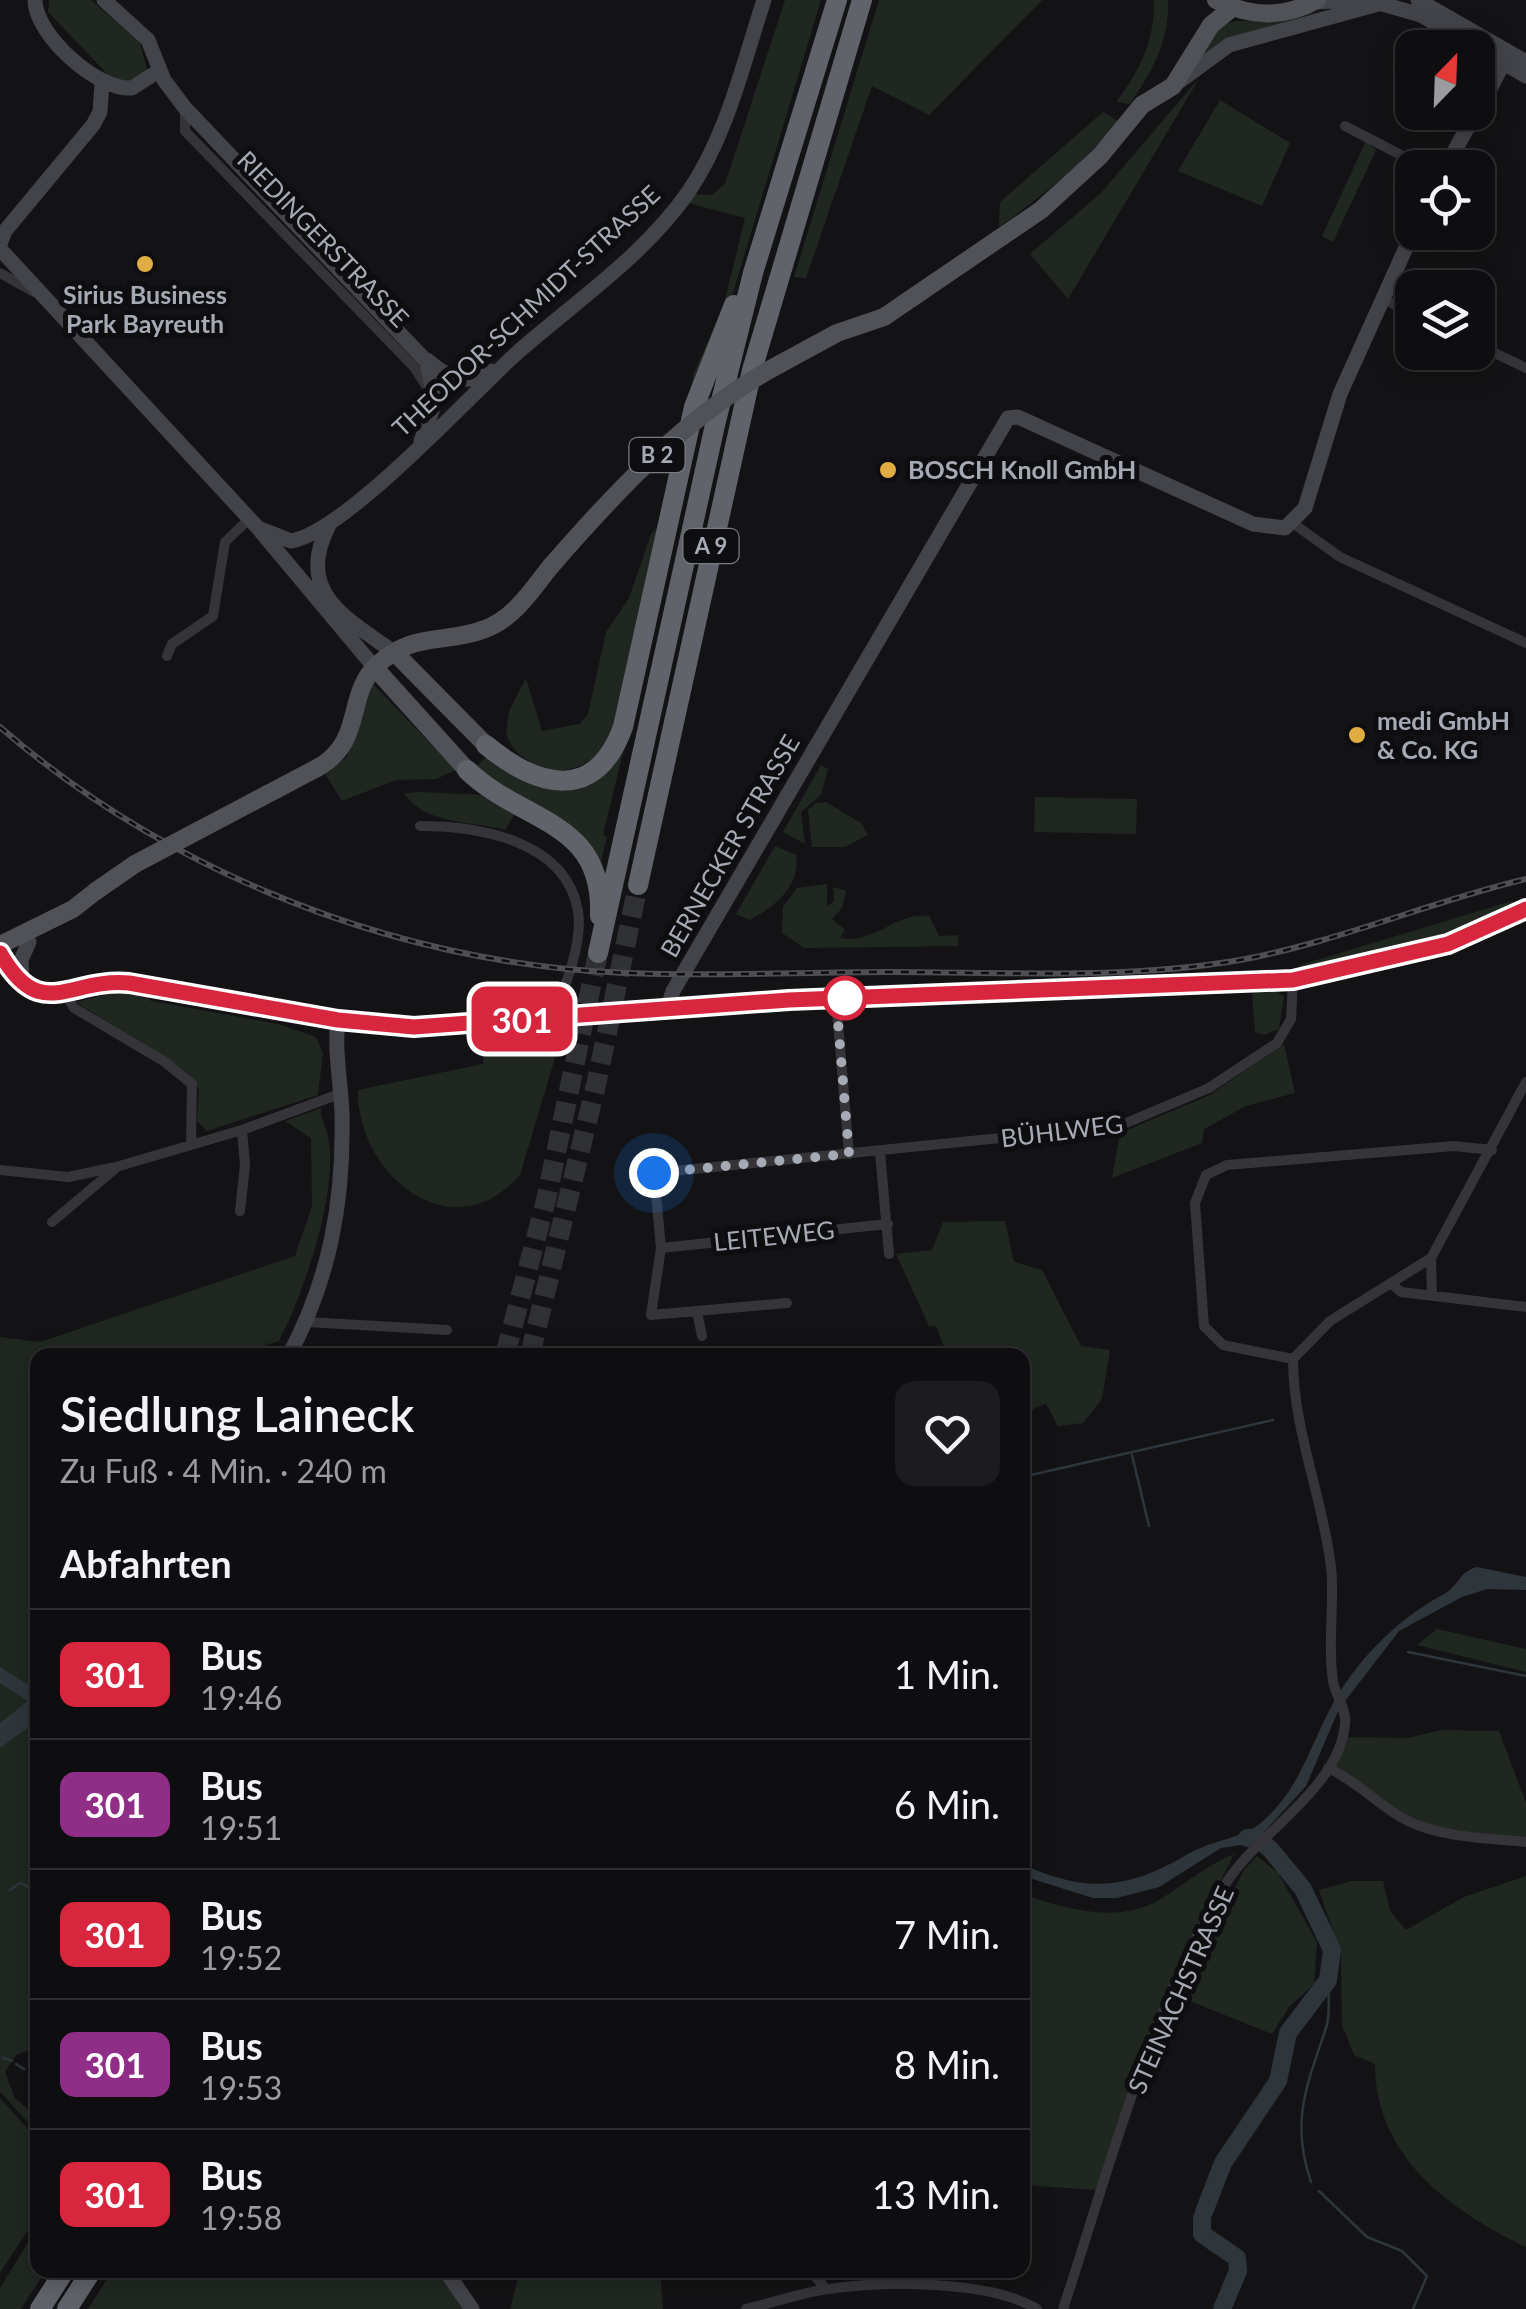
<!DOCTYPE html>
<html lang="de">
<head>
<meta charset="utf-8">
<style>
	body { margin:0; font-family:Lato,sans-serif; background:#1c1c1e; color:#f1f3f6; height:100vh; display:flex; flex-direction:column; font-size:38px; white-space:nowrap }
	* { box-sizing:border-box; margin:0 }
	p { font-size:32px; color:#9b9c9f }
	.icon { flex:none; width:55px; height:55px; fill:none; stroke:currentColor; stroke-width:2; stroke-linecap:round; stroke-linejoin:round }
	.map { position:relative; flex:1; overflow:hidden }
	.panel { position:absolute; left:30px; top:1348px; width:1000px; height:930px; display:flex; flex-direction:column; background:#0e0e10; border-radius:20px; box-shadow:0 5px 25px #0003,0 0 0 2px #2e2e30 }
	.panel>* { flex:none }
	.badge { padding:0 20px; border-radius:15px; font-size:35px; line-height:65px }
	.needle { width:65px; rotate:23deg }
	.buttons { position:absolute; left:1395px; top:30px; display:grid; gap:20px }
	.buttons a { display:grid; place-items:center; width:100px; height:100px; border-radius:20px; background:#0e0e10; box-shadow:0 5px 25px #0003,0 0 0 2px #2e2e30; font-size:50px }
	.you { position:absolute; width:50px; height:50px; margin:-25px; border:8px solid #fff; border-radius:50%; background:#1a73e8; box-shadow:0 0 0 15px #1a73e833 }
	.map>.badge { position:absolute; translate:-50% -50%; box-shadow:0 0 0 5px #fff }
	h2 { padding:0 30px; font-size:38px; line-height:90px }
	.round { display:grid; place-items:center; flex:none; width:105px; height:105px; border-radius:20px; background:#1c1c1e }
	.headline { display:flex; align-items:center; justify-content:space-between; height:170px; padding:0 30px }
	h1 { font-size:48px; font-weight:600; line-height:75px }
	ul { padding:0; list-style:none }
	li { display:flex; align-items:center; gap:30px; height:130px; padding:0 30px; border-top:2px solid #2e2e30 }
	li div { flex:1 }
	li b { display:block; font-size:38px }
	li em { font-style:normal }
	li .badge { min-width:110px; font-weight:700; text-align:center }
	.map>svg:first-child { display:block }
	.green { fill:#202721 }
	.water { fill:#2e363c }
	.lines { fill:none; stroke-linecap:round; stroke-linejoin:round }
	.stream { stroke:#2e363c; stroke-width:2.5 }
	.river { stroke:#2e363c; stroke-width:18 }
	.highway-tunnel { stroke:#303135; stroke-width:20; stroke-dasharray:20 10; stroke-linecap:butt }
	.street { stroke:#353539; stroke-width:10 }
	.secondary { stroke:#434449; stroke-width:15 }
	.primary { stroke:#515258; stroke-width:18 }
	.highway { stroke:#61636a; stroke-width:20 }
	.rail-casing { stroke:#4e4f54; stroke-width:6 }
	.rail { stroke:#0e0e10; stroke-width:2.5; stroke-dasharray:8; stroke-linecap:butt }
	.primary-bridge { stroke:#515258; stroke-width:18 }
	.line-casing { stroke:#fff; stroke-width:22 }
	.line { stroke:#d7263d; stroke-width:15 }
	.walk { stroke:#a6aab4; stroke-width:10; stroke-dasharray:0 18 }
	.poi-dot { fill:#dfad41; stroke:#0e0e10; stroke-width:4 }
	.stop-dot { fill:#fff; stroke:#d7263d; stroke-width:5 }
	.labels { text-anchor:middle; stroke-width:10; stroke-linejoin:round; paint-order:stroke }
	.shield { fill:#0e0e10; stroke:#787b83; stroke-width:2.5 }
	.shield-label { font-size:22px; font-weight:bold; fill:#a6aab4 }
	.street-label { font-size:25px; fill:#a6aab4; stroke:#0e0e10 }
	.poi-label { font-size:25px; font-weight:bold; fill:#a6aab4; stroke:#0e0e10; text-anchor:start }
</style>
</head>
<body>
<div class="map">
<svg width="1526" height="2309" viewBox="0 0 1526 2309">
	<rect width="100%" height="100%" fill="#131315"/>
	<path class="green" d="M49,0h42l49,43 7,27 -16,16 -17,-5 -66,-69z
		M785,0h36l-91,303 -42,99 6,-29 30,-69 21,-86 -57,-15 6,-9 18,1 13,-11z
		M879,0h163l-113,115 -57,-29 -66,192 -12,-1z
		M1154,0h14c2,40 -16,72 -38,104l-14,-2c24,-31 39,-62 38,-102z
		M1338,6l-105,31 -41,28c37,-57 30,-40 91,-46 18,-2 37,-9 55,-13z
		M1200,77l-132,222 -38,-45 71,-61z
		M1220,100l70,43 -28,63 -84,-35z
		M1103,112l15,9c-34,42 -75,74 -119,106l1,-25z
		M1366,141l10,9 -43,92 -11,-6z
		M663,522c-12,51 -34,195 -63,230 -12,14 -39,23 -56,16 -17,-7 -32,-15 -38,-34l3,-23 17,-33 16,53 38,-7 8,-10 18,-82 23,-34 22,-64z
		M373,684l83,86 -20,9 -40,1 -54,21 -17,-27 22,-17z
		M635,703l-32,132 4,1 -8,34 -125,-101 13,-13c32,26 57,38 98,26z
		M821,765l7,4 -7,26 -20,17 4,32 -22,-12z
		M420,792l64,3 31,19 -10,16c-34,-10 -79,-4 -101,-37z
		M1035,797l102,2 -1,35 -102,-2z
		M826,802l35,21 7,12 -23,12h-33l-4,-37 8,-7z
		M775,846l21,9c5,31 -22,52 -46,65l-14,-6z
		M827,884v23l7,-6 -1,-14 13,4 -4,17 -10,11 13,11 -5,8c38,6 55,-27 89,-22l10,20 19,-1 1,11 -155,2 -22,-15 1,-26 14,-19z
		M1512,901l4,2 -89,38 -127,30v-6z
		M1272,989l12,7 -5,33 -15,6 -9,-3 -3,-42z
		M114,993h31l6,8 127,23 38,13 7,16 -5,42 -111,36 -10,-10 2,-32 -10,-15 -113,-72z
		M563,1031l-43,144c-68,78 -163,0 -162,-85l125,-26 1,-27z
		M1284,1044l11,49 -49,13 -42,23 -2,14 -90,35 8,-45 90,-38z
		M321,1108c-1,13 5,17 7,29 11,54 -24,156 -49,204l-44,14h-197v692l-22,8 -11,17 10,26 22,19v15l-37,-40v-755l40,5 255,-86 17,-50 -1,-68 -26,-17z
		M1005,1221l9,41 28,8 39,76 29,4 -8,49 -19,24 -25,3 -12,-22 -11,4 -12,15 -1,-68h-75l-11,-29h-7l-33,-72 36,-4 11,-28z
		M1437,1629l89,20v23l-109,-27z
		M1441,1730l58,1 27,72v39l-86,-9 -33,-13 -79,-52 13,-31 67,1z
		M1234,1854l-32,64 -106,272 -73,-5 -1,-291c47,16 101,32 145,1 24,-16 41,-30 67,-41z
		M1257,1856l21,17 39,69 -3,42 -25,23 -17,27 -92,-37 64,-127z
		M1526,1876v371c-77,-37 -151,-91 -151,-183l-21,-9 -12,-30 -1,-70 -22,-65 33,-9h31l7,30 16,19 58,-33z
		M0,2098l38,42 -1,76 -37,57z
		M37,2228l1,42h8l-25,39h-21v-21z
		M113,2270h333l25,39h-383z
		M520,2270h140l3,39h-153z"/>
	<path class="water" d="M1477,1567l49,10v13l-39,-1 -25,8 -63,34 -60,78 -33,77 -52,57 -33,5 -62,39 -42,11h-24l-70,-22 -1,-12c64,30 107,25 166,-10 24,-14 57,-16 75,-33 35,-31 45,-69 66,-110 25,-49 67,-91 115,-117 15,-8 14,-22 33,-27z
		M0,1667l38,24 -1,30 -37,27v-25l28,-22 -28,-18z"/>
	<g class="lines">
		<path class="stream" d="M1132,1455l17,71
			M1022,1477l251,-57
			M1408,1652l118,24
			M10,1890l10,-7 18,8
			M3,2058l9,3
			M16,2064l8,5
			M1311,2182c-21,-61 -4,-97 15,-154 5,-14 2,-34 2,-48
			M1319,2191l48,46 35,14 25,25 -14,33"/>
		<path class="river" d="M1204,2212l19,-49 55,-82 10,-48 40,-53 4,-30 -29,-61 -32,-39 -14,-12h-10
			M1202,2218v16l35,24 1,13 -16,38"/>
		<path class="highway-tunnel" d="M505,1355l41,-155 52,-247
			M530,1355l66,-270 42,-200"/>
		<path class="street" d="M185,108v23l230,237 13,21
			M1345,126l81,42
			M0,273l34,19
			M1381,298l31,15
			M1478,345l48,23
			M1294,524l46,33 186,86
			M167,656l5,-12 41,-28 12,-74 24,-23
			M420,826c58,0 146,14 158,85 5,32 -13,76 -25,106
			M65,993l9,15 91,54 27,22 -1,61
			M836,999l13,155
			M880,1152l9,102
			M0,1170l68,7 48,-10 126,-37 100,-37
			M240,1211l5,-46 -3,-35
			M52,1222l64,-54
			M661,1248l227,-24
			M1431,1258l1,38
			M1393,1285l8,7 125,15
			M787,1303l-136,12 10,-67 -7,-75 465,-47 90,-38 68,-45 14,-24 2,-39
			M697,1312l5,24
			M307,1322l140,8
			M1293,1359l-70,-14 -19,-19 -9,-123 11,-28 21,-10 227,-19 38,4
			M1328,1768c34,16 51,39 80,53 36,17 78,17 118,21
			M810,2270l16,19
			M746,2309c27,-6 56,-17 83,-20 56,-8 160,-9 208,20
			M1063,2309c47,-142 85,-294 162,-424 30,-51 114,-95 120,-161 2,-15 -10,-29 -12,-43 -6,-37 2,-76 -2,-114 -8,-69 -38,-137 -38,-208l37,-38 101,-63 95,-176"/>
		<path class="secondary" d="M35,0c0,35 63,91 97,88l28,-18
			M104,0l44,40 16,40 21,28 242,254 8,41 -14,38
			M1418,0l108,62
			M1372,1l49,14 56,33
			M1313,2l45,-2
			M1478,48l48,28
			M1180,81l49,-36 153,-42
			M1478,111l31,-58
			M1445,168l31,-56
			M0,244l5,-13 88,-106 7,-13 2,-29
			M0,249l258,279 117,140
			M427,360c21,18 38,27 64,11
			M329,525c-35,68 17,93 66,128
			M258,528l33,13c55,-9 181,-148 227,-189 57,-50 127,-97 171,-161 38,-56 54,-127 75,-191
			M0,953l22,31 19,11 76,-13 221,38 76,7 375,-26 504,-21 154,-35 79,-36
			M22,984l-1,-24 8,-18
			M668,1007l5,-16 335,-573 10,-1 235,107 32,4 20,-20 35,-114 73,-162
			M289,1355c41,-76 55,-155 53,-241 -1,-31 -8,-64 -4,-94
			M445,2270l27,39"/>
		<path class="primary" d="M1216,0c34,17 67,19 101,0
			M780,364l57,-31 47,-16 157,-107 59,-54 42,-51 31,-19 38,-61 21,-17
			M395,653l91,92
			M375,668l92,102
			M317,768c48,-26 28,-73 60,-103 39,-35 67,-20 108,-36 30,-11 47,-40 66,-63
			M0,945l73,-36 23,-18"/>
		<path class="highway" d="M486,745c51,42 109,59 137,-18l71,-320 40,-102
			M467,770c56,54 137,49 133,146
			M638,885l114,-515 110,-370
			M598,953l117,-528 38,-152 84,-273
			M40,2309l25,-39
			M67,2309l25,-39"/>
		<g class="rail-casing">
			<path id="rail" d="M0,727c157,136 361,221 567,242 106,10 215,3 321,3 117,0 237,8 352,-12 98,-18 189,-58 286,-81"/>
		</g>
		<use href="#rail" class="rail"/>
		<path class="primary-bridge" d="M551,566c66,-76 139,-154 229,-202
			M96,891l39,-27 182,-96"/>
	</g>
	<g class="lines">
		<g class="line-casing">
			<path id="line" d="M0,953c41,71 67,25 129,30l209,37 76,7 375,-27 504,-20 155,-36 78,-35"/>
		</g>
		<use href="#line" class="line"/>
		<path class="walk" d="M654,1173l195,-19 -13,-156h9"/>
	</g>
	<g class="poi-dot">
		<circle cx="145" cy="264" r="10"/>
		<circle cx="888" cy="470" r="10"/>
		<circle cx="1357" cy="735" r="10"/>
	</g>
	<circle class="stop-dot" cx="845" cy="998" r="20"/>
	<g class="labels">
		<g class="shield">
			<rect x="629.5" y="438" width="55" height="34" rx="8"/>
			<rect x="683.5" y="529" width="55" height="34" rx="8"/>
		</g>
		<g class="shield-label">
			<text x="657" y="463">B 2</text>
			<text x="711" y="554">A 9</text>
		</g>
		<g class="street-label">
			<text transform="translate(323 239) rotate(46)" y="9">RIEDINGERSTRASSE</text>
			<text transform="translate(526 311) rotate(-43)" y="9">THEODOR-SCHMIDT-STRASSE</text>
			<text transform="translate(730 846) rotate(-60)" y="9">BERNECKER STRASSE</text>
			<text transform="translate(1062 1131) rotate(-7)" y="9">BÜHLWEG</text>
			<text transform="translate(774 1236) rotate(-6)" y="9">LEITEWEG</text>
			<text transform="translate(1181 1990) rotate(-66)" y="9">STEINACHSTRASSE</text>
		</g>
		<g class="poi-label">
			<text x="145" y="304" text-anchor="middle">Sirius Business<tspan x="145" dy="29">Park Bayreuth</tspan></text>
			<text x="908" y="479">BOSCH Knoll GmbH</text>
			<text x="1377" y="730">medi GmbH<tspan x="1377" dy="29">&amp; Co. KG</tspan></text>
		</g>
	</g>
</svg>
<div class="buttons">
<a><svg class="needle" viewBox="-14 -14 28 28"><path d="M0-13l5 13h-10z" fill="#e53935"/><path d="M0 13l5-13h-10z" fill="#9b9c9f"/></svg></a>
<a><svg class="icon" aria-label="locate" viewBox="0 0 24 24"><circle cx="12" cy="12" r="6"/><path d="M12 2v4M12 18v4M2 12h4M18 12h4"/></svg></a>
<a><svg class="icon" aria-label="layers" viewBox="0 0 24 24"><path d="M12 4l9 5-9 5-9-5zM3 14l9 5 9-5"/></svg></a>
</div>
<div class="you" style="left:654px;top:1173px"></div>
<b class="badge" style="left:522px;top:1019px;background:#d7263d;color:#fff">301</b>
<section class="panel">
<div class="headline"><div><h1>Siedlung Laineck</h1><p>Zu Fuß · 4 Min. · 240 m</p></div><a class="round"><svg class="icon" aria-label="heart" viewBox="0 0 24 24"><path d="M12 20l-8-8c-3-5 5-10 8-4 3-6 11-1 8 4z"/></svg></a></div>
<h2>Abfahrten</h2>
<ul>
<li><span class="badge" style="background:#d7263d;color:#fff">301</span><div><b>Bus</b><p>19:46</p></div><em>1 Min.</em></li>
<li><span class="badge" style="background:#902d86;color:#fff">301</span><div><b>Bus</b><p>19:51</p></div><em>6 Min.</em></li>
<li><span class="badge" style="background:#d7263d;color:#fff">301</span><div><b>Bus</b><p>19:52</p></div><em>7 Min.</em></li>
<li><span class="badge" style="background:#902d86;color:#fff">301</span><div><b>Bus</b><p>19:53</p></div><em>8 Min.</em></li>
<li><span class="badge" style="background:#d7263d;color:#fff">301</span><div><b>Bus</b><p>19:58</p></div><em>13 Min.</em></li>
</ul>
</section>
</div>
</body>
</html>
